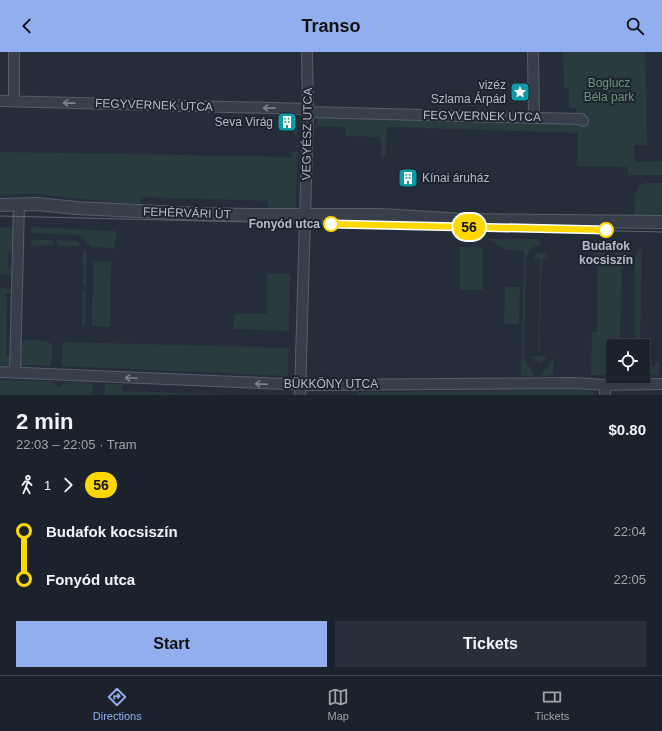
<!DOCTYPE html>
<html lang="en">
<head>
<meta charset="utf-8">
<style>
	body { margin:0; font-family:Helvetica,sans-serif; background:#292f38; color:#f1f3f6; height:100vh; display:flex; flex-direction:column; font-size:15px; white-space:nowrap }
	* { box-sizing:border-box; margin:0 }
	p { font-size:13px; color:#a0a4a9 }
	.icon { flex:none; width:22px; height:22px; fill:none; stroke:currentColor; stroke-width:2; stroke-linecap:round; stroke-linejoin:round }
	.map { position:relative; height:343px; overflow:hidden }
	.sheet { display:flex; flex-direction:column; background:#1c222c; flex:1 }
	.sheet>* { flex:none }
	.badge { padding:0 8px; border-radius:13px; font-size:14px; line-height:26px }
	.buttons { position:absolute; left:606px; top:287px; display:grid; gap:8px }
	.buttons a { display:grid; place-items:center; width:44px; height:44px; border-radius:0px; background:#1c222c; box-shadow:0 2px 6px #0003,0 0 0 1px #3a3f48; font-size:20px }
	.map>.badge { position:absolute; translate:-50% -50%; box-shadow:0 0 0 2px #fff }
	.legs { display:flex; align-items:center; gap:6px; height:44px; padding:0 16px; font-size:13px }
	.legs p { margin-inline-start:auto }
	.head { display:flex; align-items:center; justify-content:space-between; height:68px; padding:0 16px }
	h1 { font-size:22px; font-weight:700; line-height:30px }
	.button { display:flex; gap:8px; margin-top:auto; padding:8px 16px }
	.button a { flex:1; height:46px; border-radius:0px; background:#91afee; color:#111; font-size:16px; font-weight:700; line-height:46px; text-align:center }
	.button a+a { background:#292f38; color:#f1f3f6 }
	ul { padding:0 16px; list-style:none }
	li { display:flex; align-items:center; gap:14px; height:48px; font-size:15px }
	li i { display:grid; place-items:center; width:6px; height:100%; margin:0 5px; background:currentColor }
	li i::after { content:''; width:10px; height:10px; margin:-5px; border:3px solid; border-radius:50%; background:#1c222c }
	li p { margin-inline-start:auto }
	li:first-child i { background:linear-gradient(#0000 50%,currentColor 0) }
	li:last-child i { background:linear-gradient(currentColor 50%,#0000 0) }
	header { display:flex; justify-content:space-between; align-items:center; height:52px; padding:0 16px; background:#91afee; color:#111; font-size:18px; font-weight:700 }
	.menu { display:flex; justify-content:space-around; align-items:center; height:56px; border-top:1px solid #3a3f48; background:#1c222c; font-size:11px; color:#a0a4a9 }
	.menu a { display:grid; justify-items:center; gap:2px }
	.menu .active { color:#91afee }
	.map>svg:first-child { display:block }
	.green { fill:#2a3b3d }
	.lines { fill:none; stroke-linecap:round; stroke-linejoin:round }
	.minor-casing { stroke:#575d68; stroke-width:12 }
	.tertiary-casing { stroke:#575d68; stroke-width:14 }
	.minor { stroke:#393f4a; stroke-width:10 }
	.tertiary { stroke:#393f4a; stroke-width:12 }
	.tram { stroke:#5b6371; stroke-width:1 }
	.oneway { stroke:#7d838e }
	.line-1-casing { stroke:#fff; stroke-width:9 }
	.line-1 { stroke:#ffd800; stroke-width:6 }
	.stop-1-dot { fill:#fff; stroke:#ffd800; stroke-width:2 }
	.labels { text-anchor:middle; stroke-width:4; stroke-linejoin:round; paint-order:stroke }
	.park-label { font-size:12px; fill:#6d9579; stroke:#1e242f }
	.poi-label { font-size:12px; fill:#b4bac6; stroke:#1e242f; text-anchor:end }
	.street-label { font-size:12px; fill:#b4bac6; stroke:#1e242f }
	.stop-label { font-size:12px; font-weight:bold; fill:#b4bac6; stroke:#1e242f; text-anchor:end }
</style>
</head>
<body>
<header><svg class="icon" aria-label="back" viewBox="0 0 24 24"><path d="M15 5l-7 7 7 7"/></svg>Transo<svg class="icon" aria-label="search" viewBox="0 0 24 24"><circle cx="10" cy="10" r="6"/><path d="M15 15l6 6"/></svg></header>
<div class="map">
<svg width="662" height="343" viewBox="0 0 662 343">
	<rect width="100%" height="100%" fill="#252d3a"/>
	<path class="green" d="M563,0h82l2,93h-13l1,17 27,-1v14h-34v-8l-51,-1 1,-33 -191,-6 -1,30h-5v-20l-35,-1v-9l-29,-1v-9l259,8v-17h-7v-20h-5z
		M297,69v16l-6,-7v-4z
		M0,100l294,5 -5,-5h8l-1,54 -2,2h-26v-7l-127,-4v7l-51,-4 -54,-6 -36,1z
		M645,131h17v32h-27c0,-12 -3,-28 10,-32z
		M0,175l15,1 -1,23 -6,1v16h5v5l-3,2 -10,-1z
		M31,175l85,4 -1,19 -2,-2 -21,-1 -13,-12 -48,-2z
		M488,187h52v6c-10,2 -13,8 -14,17l-2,96c2,8 9,10 10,18h-13l3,-125 -18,-1z
		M31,188h22v5l-21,1z
		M57,188l20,1 3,3 -1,2h-21z
		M460,195h23v43h-23z
		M642,195l-2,99h-5v-90z
		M83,198l4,2 -1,34h-3z
		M541,200l4,1 3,6h-6l-3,97h7l-1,4 -6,3 -6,-4 -1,-3h6l2,-97h-6l3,-6z
		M596,201h26l3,2 3,7h-6l-2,78h4v6h-11v29h-22l1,-43h5v-70l-6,-1 1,-4z
		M93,209l18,1 -1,65 -18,-1z
		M267,222h23l-1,57 -55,-2v-15h33z
		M505,235h15l-1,37h-15z
		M0,236l14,1 -1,4h-5l-3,1v3h2l-1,59h5v7l-1,2h-10z
		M83,239h3l-1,33 -1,2h-2z
		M24,288c5,-1 10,0 16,0 17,0 12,14 11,26l-30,-1 -1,-19z
		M64,290l225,6 -1,27 -1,1 -225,-10v-22z
		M554,306l-1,17 -11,1v-4l7,-6z
		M656,310h3l-1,13h-15v-9h12z
		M0,328l52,1 7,7 6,-6 28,1 -1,12h-92z
		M105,332h18l-1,7 105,4h-123z
		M587,338l6,2 2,3h-238v-2l1,-1z"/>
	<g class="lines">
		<g class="minor-casing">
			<path id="minor" d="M533,0l1,66
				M0,49l308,8
				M14,49v-49
				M308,60l273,7 2,2
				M0,320l310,13 265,-2 30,2 57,-1
				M15,321l4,-169
				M300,343l8,-283 -1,-60
				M605,343v-10"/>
		</g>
		<g class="tertiary-casing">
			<path id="tertiary" d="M0,153l37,-1 39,4 125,6 49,1h131l84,5 197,2"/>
		</g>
		<use href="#minor" class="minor"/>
		<use href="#tertiary" class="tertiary"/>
		<path class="tram" d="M0,164l662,16"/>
	</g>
	<defs><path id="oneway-shaft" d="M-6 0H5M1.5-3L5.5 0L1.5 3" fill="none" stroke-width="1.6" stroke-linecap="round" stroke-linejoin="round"/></defs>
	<g class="oneway">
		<use href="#oneway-shaft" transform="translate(69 51) rotate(-179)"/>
		<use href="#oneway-shaft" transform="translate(269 56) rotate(-179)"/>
		<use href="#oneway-shaft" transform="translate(131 326) rotate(-177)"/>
		<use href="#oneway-shaft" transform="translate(261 332) rotate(-178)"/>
	</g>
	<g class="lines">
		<g class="line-1-casing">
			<path id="line-1" d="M331,172l275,6"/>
		</g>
		<use href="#line-1" class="line-1"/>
	</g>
	<defs>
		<g id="sight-square" transform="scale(1)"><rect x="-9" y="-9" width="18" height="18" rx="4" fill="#0f9aa8" stroke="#1e242f"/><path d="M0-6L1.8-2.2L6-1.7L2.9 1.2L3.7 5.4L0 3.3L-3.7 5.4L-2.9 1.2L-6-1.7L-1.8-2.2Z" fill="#fff"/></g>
		<g id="building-square" transform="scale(1)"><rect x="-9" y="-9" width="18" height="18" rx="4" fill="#0f9aa8" stroke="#1e242f"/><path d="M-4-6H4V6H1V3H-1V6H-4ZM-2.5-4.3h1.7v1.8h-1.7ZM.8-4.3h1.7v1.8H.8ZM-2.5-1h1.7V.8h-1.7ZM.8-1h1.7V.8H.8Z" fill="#fff"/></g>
	</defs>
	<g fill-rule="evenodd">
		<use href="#sight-square" x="520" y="40"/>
		<use href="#building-square" x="287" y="70"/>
		<use href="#building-square" x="408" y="126"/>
	</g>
	<g class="stop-1-dot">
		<circle cx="331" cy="172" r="7"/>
		<circle cx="606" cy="178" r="7"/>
	</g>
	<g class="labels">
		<g class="park-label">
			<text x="609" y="35">Boglucz<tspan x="609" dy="14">Béla park</tspan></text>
		</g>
		<g class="poi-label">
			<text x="506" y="37">vizéz<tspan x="506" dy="14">Szlama Árpád</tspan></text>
			<text x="273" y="74">Seva Virág</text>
			<text x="422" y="130" text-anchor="start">Kínai áruház</text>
		</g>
		<g class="street-label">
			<text transform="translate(154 53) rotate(2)" y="4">FEGYVERNEK UTCA</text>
			<text transform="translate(482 64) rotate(1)" y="4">FEGYVERNEK UTCA</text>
			<text transform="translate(307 82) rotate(-89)" y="4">VEGYÉSZ UTCA</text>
			<text transform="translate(187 161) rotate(2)" y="4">FEHÉRVÁRI ÚT</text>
			<text x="331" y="336">BÜKKÖNY UTCA</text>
		</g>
		<g class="stop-label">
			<text x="320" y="176">Fonyód utca</text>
			<text x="606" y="198" text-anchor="middle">Budafok<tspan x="606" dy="14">kocsiszín</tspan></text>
		</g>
	</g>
</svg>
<div class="buttons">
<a><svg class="icon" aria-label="locate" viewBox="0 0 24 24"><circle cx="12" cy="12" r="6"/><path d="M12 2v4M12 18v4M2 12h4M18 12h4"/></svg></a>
</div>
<b class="badge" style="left:469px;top:175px;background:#ffd800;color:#111">56</b>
</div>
<section class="sheet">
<div class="head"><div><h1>2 min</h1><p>22:03 – 22:05 · Tram</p></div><b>$0.80</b></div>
<div class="legs"><svg class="icon" aria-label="walk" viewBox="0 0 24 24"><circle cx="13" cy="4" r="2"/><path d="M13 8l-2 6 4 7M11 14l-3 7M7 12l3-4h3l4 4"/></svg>1<svg class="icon" aria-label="forward" viewBox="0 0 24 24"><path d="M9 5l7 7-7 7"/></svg><b class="badge" style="background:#ffd800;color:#111">56</b></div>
<ul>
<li><i style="color:#ffd800"></i><b>Budafok kocsiszín</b><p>22:04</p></li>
<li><i style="color:#ffd800"></i><b>Fonyód utca</b><p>22:05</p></li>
</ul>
<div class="button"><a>Start</a><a>Tickets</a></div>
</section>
<nav class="menu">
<a class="active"><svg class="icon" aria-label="directions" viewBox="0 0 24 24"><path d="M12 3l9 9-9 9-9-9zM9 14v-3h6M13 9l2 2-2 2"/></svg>Directions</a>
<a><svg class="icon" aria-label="map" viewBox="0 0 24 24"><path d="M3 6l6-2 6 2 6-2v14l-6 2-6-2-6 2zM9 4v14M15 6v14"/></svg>Map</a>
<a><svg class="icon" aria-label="tickets" viewBox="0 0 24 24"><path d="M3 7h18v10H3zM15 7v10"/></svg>Tickets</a>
</nav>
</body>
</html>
